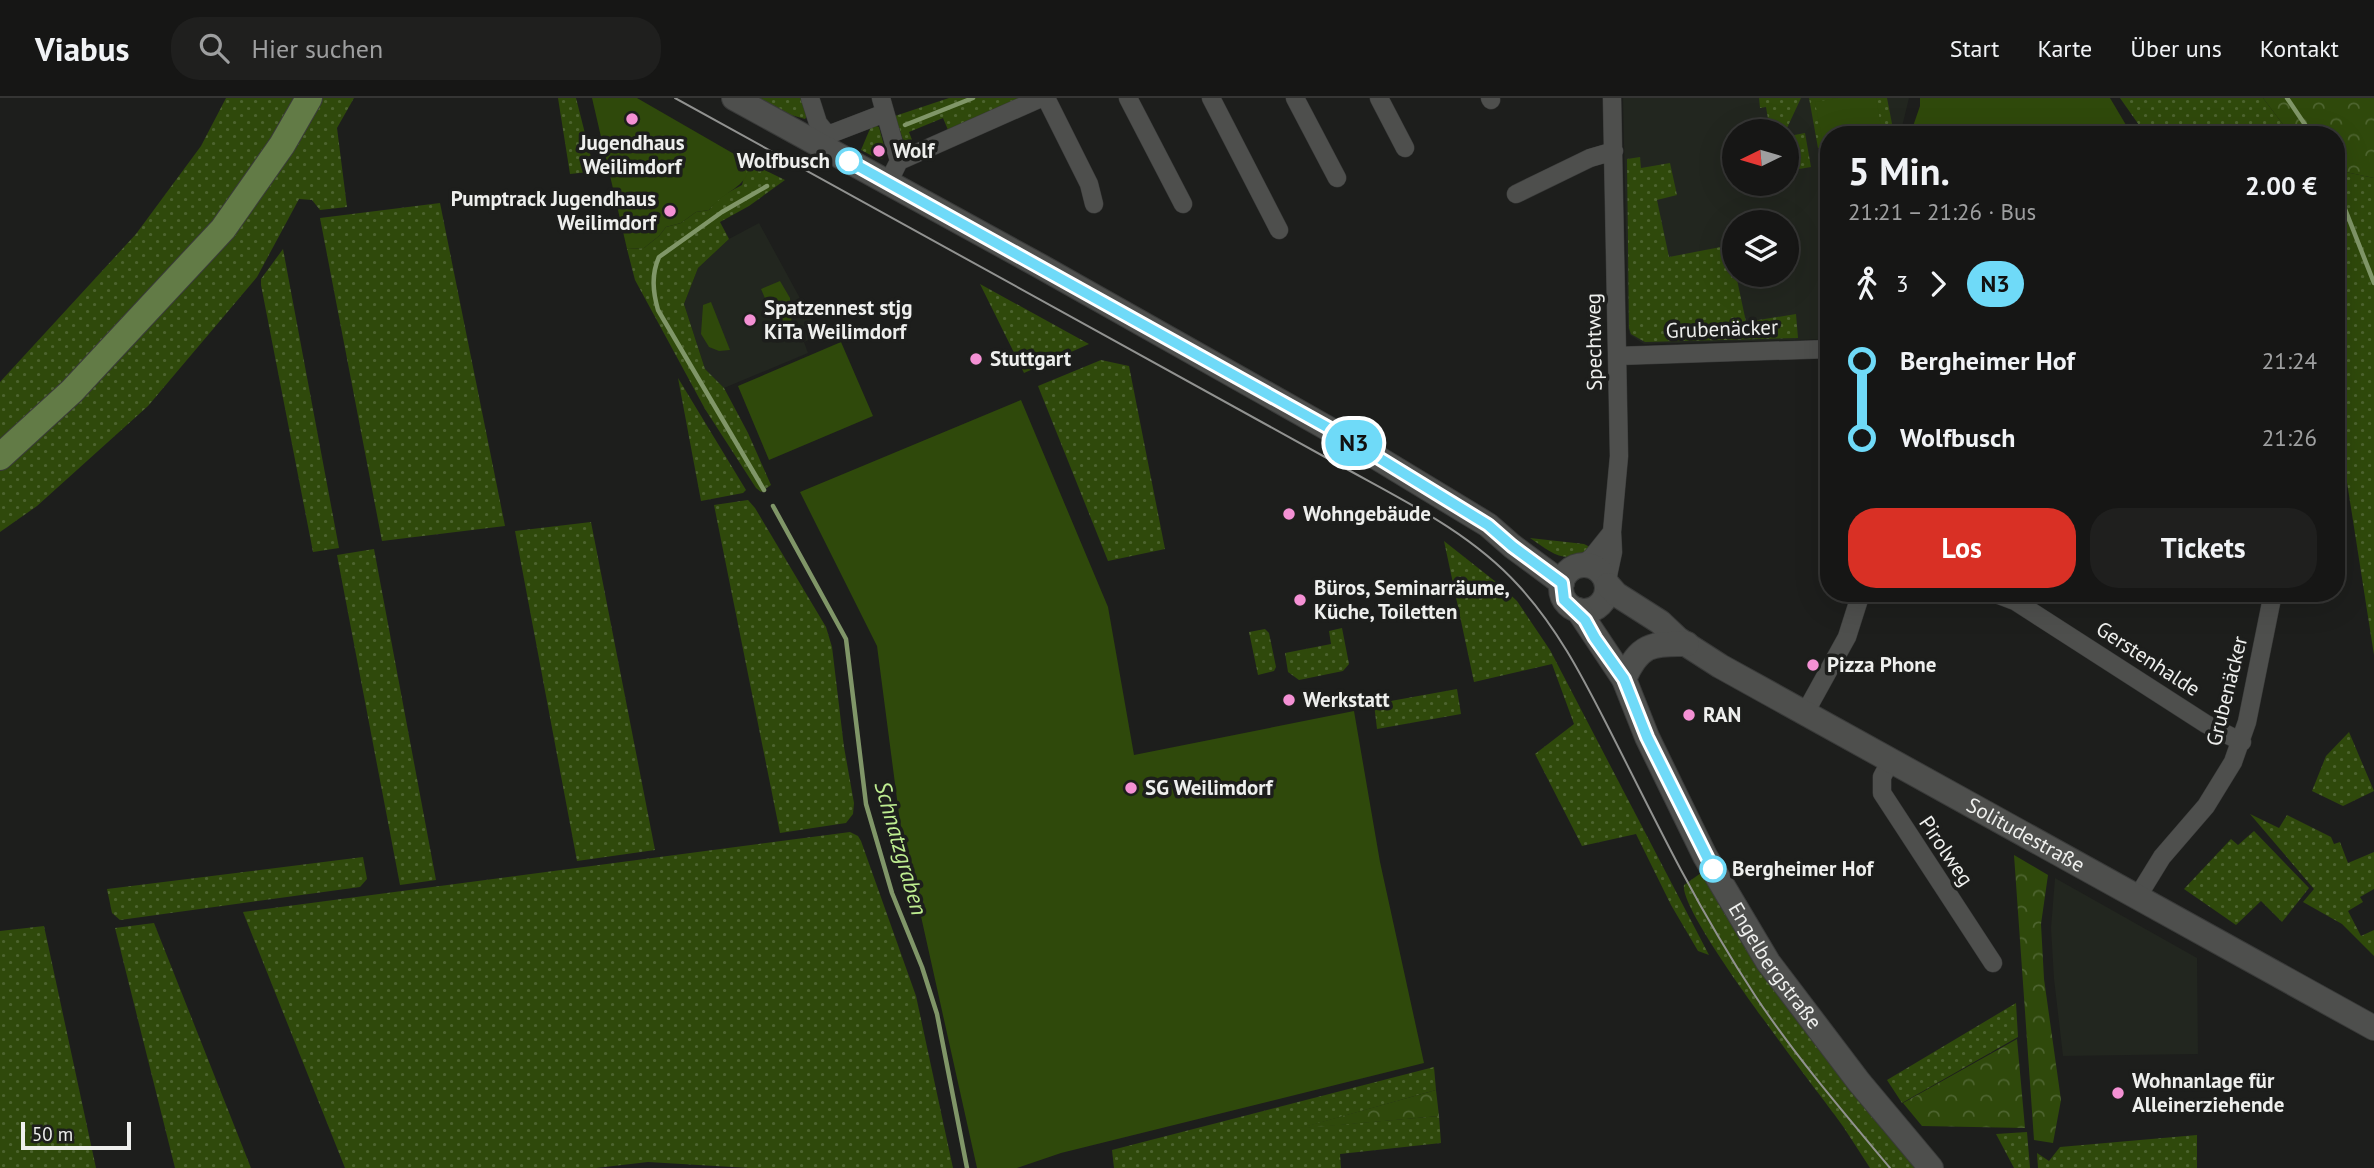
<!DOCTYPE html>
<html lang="de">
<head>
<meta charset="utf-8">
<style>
	body { margin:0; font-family:"PT Sans",sans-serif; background:#1f1f1e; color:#f1f3f6; height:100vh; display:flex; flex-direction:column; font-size:26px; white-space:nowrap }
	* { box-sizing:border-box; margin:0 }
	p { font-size:23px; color:#9e9fa0 }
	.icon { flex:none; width:38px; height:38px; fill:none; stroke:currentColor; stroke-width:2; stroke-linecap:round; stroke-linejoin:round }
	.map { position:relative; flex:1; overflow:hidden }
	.side { position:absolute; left:1820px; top:28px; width:525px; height:476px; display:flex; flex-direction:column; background:#161615; border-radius:28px; box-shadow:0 7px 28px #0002,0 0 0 2px #353534 }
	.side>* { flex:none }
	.badge { padding:0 14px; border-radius:23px; font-size:24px; line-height:46px }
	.needle { width:46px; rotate:265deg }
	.tools { position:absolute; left:1722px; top:21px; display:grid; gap:14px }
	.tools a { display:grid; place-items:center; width:77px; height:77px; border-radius:50%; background:#161615; box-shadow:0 7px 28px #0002,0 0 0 2px #353534; font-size:35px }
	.scale { position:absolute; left:21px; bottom:18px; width:110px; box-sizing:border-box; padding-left:7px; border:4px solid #eeefed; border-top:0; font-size:19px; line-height:24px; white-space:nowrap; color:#eeefed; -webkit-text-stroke:5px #1d1e1c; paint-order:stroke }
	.map>.badge { position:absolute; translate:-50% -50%; box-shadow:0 0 0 4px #fff }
	.legs { display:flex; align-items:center; gap:10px; height:77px; padding:0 28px; font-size:23px }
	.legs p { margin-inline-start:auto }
	.headline { display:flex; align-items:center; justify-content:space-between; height:119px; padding:0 28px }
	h1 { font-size:38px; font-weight:800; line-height:52px }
	.cta { display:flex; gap:14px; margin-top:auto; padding:14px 28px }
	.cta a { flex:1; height:80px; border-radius:28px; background:#d93025; color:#fff; font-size:28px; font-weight:800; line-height:80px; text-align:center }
	.cta a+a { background:#1f1f1e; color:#f1f3f6 }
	ul { padding:0 28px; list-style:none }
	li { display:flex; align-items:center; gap:24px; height:77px; font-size:26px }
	li i { display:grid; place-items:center; width:10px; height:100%; margin:0 9px; background:currentColor }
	li i::after { content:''; width:18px; height:18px; margin:-9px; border:5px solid; border-radius:50%; background:#161615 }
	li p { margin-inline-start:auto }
	li:first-child i { background:linear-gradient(#0000 50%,currentColor 0) }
	li:last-child i { background:linear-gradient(currentColor 50%,#0000 0) }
	header { display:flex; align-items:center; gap:42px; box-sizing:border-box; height:98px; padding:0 35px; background:#161615; border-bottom:2px solid #353534 }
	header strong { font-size:33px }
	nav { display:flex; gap:38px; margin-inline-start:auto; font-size:24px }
	.search { width:490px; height:63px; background:#1f1f1e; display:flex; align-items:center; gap:18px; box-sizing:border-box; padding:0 24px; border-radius:28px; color:#9e9fa0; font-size:26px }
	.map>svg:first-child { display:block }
	.built { fill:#22261f; fill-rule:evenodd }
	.grass { fill:url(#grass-dots) }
	.forest { fill:url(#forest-crowns) }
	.park { fill:#2f490b }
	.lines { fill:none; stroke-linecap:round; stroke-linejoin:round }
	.stream { stroke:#809668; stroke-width:4.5 }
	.street-casing { stroke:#3a3b3a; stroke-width:19 }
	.secondary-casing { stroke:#3a3b3a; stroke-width:26 }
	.primary-casing { stroke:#3a3b3a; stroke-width:28 }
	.street { stroke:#4e4f4d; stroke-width:18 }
	.secondary { stroke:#4e4f4d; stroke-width:24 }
	.primary { stroke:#627b46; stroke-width:26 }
	.tram { stroke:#919290; stroke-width:2 }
	.line-1-casing { stroke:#fff; stroke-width:16 }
	.line-1 { stroke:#6fdaf8; stroke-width:10 }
	.poi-dot { fill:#f491d4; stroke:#1d1e1c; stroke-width:2.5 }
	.stop-1-dot { fill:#fff; stroke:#6fdaf8; stroke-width:3.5 }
	.labels { text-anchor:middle; stroke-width:7; stroke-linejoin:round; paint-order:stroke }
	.poi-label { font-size:21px; font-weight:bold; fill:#eeefed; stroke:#1d1e1c; text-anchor:start }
	.stop-label { font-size:21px; font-weight:bold; fill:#eeefed; stroke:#1d1e1c; text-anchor:end }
	.street-label { font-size:21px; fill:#eeefed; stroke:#1d1e1c }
	.water-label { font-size:23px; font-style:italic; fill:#beed90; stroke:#1d1e1c }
</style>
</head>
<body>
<header>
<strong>Viabus</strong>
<div class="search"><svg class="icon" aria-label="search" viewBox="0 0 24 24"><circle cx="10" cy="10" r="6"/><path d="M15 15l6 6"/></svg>Hier suchen</div>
<nav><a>Start</a><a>Karte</a><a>Über uns</a><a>Kontakt</a></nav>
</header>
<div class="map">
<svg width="2374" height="1070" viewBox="0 0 2374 1070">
	<defs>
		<pattern id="grass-dots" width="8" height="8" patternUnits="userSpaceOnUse" patternTransform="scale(1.75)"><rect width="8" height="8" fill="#2f490b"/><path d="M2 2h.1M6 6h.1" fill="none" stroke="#4d642f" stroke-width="1.8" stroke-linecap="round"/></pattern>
		<pattern id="forest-crowns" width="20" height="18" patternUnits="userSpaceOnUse" patternTransform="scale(1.75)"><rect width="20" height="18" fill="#2f490b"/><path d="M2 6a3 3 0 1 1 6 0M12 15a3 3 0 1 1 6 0" fill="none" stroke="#4d642f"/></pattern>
	</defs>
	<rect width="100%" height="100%" fill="#1d1e1c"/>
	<path class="built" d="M1623,0h286l-9,37h-71v204l-185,5 -14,-9 -2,-7zM1734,33h53v53h-53zM1734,124h53v53h-53z
		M759,125l61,112 -16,7 4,11 -84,35 -19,-19 -21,-65 14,-36 31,-29z
		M2055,780l142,80 1,96 -135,2 -9,-77 -3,-51z"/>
	<path class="grass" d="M226,0h128l-17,30 10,79 -27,3 -8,-10 -13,-1 -42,78 -109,129 -111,100 -37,26v-150l136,-148 65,-88z
		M558,0h18l17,67 -4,7 -19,2z
		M756,0h54l3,11 -8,10 -21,-6z
		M949,0h72l-73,32 -5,-12 -34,14 5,13 -10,-2 -9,-27z
		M1759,0h42l-14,30 -17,3 -4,-24 -6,1z
		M1809,0h78l7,36 -65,1v11l-11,2z
		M2120,0h143l28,37h-145z
		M872,26l7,3 7,26 -4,6h-4l-17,-9z
		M1805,35l6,34 -24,4v-29l2,-6z
		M1640,59l1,11 29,-5 7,32 -20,5 12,57 62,-12 3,30h2l10,47 50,-8 2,24 -153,4 -14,-8 -2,-6 -2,-169z
		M748,64l37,18 -36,26 -29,16 9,17 -31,29 -14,36 21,65 19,19 24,45 23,52 -10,7 -5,-4 -51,-79 -70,-129 -8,-31 17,-1 15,-12 7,-9 15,-4 15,-11 13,-2 9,-12 24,-13z
		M2336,72l38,8v477l-38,-243z
		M440,105l65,323 -123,15 -62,-323z
		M283,151l56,299 -26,4 -52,-267v-6z
		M980,186l109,60 -65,29z
		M1101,262l28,6 36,183 -57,12 -70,-175z
		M678,280l68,112 -3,3 -42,8z
		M748,402l7,8 71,119 6,20 12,100 10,56 -1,11 -7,9 -66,10 -66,-328z
		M591,424l64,328 -78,11 -62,-330z
		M1530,440l54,6 8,4c-26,18 -39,6 -62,-10z
		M1444,443l57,45 16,15 33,49 159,305 -11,-4 -27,-46 -35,-71 -54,12 -47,-92 39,-30 -22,-60 -78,18z
		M374,451l62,331 -36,5 -63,-330z
		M1342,530l7,36 -6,7 -44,9 -11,-8 -3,-19 46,-9 -2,-13z
		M1265,531l4,4 7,34 -2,4 -16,4 -9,-43z
		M1457,591l4,25 -84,15 -3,-25z
		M2349,634l25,59 -31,15 -31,-15 14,-35z
		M2250,716l29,14 8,-13 44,22 3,7 6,-2 8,21 26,-11v37l-14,8 3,5 -15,9 13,25 13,-6v26l-32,-32 -39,-22 11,-13z
		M2254,733l55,57 -27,34 -21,-21 -25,24 -52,-36 47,-50 7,6z
		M850,734l8,4 3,5 55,155 37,172h-204l-101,-6 -52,6h-251l-102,-256z
		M363,759l4,22 -7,8 -240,33 -8,-7 -5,-24z
		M1697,767l224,303h-51c-12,-18 -23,-37 -36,-54 -24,-33 -155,-200 -150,-229l17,-12z
		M154,825l97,245h-76l-60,-240z
		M44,828l52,242h-96v-237z
		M2016,905l2,34 -116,66 -15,-23z
		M1434,969l2,23 -135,38 138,-12 2,27 -101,11 1,14h-227l-2,-18z
		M2027,1034l3,36h-16l-18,-34z
		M2197,1037v33h-159l-1,-15 12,8 11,-14z"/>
	<path class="forest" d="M2263,0h111v80l-38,-8v-35h-45z
		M2014,757l34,20 -7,49 3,55 17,121 -8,43 -19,-3z
		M2017,941l8,89 -103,-2 -19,-23z
		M1436,992l3,26 -143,13z"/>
	<path class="park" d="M592,0h45l111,64 -2,6 1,7c-8,15 -25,18 -38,35l-13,2 -15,11 -15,4 -7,9 -15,12 -17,1z
		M1838,0h38l6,34 -17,3h-36v7l-6,1 -8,-41z
		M1920,0h190l19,32 5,5h-224l10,-29z
		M780,183l10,17 2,31 -12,5 -19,-45z
		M711,204l19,48 -11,1 -10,-4 -8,-13 2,-29z
		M841,244l32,74 -104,44 -31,-74z
		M1021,302l87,207 26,148 220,-44 26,151 44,201 -363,90 -44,15h-40l-77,-346 -23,-176 -77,-154z"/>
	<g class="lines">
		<path class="stream" d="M2287,0l25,37
			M905,27l68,-27
			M2336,88l38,97
			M764,392l-106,-180c-5,-18 -7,-35 1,-53l63,-45 45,-26
			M773,408l73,133 20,165 26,89 30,74 15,47 30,154"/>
		<g class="street-casing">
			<path id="street" d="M810,0l8,25 8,10h7l52,-20
				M881,0l18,63
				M1046,0l43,86 5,20
				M1128,0l55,106
				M1211,0l68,132
				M1295,0l42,80
				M1379,0l26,50
				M1490,0l1,2
				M888,85l11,-22 142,-63
				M1516,96l74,-36 24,-7
				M1617,258l212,-7
				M1583,466l9,-7 20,-25
				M1607,482l6,-28 -1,-20 7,-76 -7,-358
				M1994,495l21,8 191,123 36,18
				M1805,615l42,-76 14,-44
				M1891,662l-9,17v16l111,170
				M2138,798l24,-39 44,-51 27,-44 14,-40 26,-129"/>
		</g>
		<g class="secondary-casing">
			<g id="secondary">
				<path d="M734,0l306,168 303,171 145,88 24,21 50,37"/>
				<circle cx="1584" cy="490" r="23"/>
				<path id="s1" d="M1608,487l8,9 44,28 18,17 42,27 654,362"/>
				<path id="s2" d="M1578,512l46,69 23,58 58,119 63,106 91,120 72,86"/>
				<path d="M1624,581c15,-34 27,-36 63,-35"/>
			</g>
		</g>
		<g class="primary-casing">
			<path id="primary" d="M0,359l72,-66 151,-162 59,-84 27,-47"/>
		</g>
		<use href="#street" class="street"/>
		<use href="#secondary" class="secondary"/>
		<use href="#primary" class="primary"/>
		<path class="tram" d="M675,0l659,364c64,36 134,68 184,123 38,41 63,89 88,138 25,49 49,98 75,147 23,43 48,86 75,127 40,60 88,116 134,171"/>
	</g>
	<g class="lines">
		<g class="line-1-casing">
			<path id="line-1" d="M849,63l494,275 145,89 24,21 50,37 2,17 21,20 10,18 29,41 23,58 66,132"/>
		</g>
		<use href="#line-1" class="line-1"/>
	</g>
	<g class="poi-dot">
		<circle cx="632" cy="21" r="7"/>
		<circle cx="879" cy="53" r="7"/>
		<circle cx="670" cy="113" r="7"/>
		<circle cx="750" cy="222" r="7"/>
		<circle cx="976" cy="261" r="7"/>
		<circle cx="1289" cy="416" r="7"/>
		<circle cx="1300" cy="502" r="7"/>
		<circle cx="1813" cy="567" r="7"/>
		<circle cx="1289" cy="602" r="7"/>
		<circle cx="1689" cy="617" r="7"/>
		<circle cx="1131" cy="690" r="7"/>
		<circle cx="2118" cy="995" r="7"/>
	</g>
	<g class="stop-1-dot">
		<circle cx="849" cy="63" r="12"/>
		<circle cx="1713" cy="771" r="12"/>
	</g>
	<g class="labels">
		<g class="poi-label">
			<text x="632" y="52" text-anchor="middle">Jugendhaus<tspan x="632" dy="24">Weilimdorf</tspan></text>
			<text x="893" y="60">Wolf</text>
			<text x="656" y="108" text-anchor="end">Pumptrack Jugendhaus<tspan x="656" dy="24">Weilimdorf</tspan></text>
			<text x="764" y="217">Spatzennest stjg<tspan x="764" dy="24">KiTa Weilimdorf</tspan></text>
			<text x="990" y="268">Stuttgart</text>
			<text x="1303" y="423">Wohngebäude</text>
			<text x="1314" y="497">Büros, Seminarräume,<tspan x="1314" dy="24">Küche, Toiletten</tspan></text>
			<text x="1827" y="574">Pizza Phone</text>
			<text x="1303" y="609">Werkstatt</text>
			<text x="1703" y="624">RAN</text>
			<text x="1145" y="697">SG Weilimdorf</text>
			<text x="2132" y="990">Wohnanlage für<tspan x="2132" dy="24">Alleinerziehende</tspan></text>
		</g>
		<g class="stop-label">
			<text x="830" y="70">Wolfbusch</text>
			<text x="1732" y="778" text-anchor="start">Bergheimer Hof</text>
		</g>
		<g class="street-label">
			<text transform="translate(1722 231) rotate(-2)" y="7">Grubenäcker</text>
			<text transform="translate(1594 244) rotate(-91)" y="7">Spechtweg</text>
			<text transform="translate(2148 561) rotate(33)" y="7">Gerstenhalde</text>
			<text transform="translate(2227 593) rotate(-76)" y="7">Grubenäcker</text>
			<text dy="7" stroke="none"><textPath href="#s1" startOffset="488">Solitudestraße</textPath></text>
			<text transform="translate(1946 753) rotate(56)" y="7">Pirolweg</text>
			<text dy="7" stroke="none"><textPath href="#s2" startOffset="408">Engelbergstraße</textPath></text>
		</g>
		<g class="water-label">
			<text transform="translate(901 750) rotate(74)" y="8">Schnatzgraben</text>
		</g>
	</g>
</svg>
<div class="tools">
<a><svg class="needle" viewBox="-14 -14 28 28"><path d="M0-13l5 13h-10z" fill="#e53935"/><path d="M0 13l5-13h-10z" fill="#9e9fa0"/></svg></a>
<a><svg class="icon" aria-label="layers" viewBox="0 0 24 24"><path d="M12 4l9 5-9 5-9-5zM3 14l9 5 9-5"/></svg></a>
</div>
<div class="scale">50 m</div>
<b class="badge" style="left:1354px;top:345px;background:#6fdaf8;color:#111">N3</b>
<section class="side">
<div class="headline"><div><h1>5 Min.</h1><p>21:21 – 21:26 · Bus</p></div><b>2.00 €</b></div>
<div class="legs"><svg class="icon" aria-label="walk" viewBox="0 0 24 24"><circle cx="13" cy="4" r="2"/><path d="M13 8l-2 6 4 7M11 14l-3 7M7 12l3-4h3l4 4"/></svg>3<svg class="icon" aria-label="forward" viewBox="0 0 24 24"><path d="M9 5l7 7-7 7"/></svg><b class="badge" style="background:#6fdaf8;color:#111">N3</b></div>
<ul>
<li><i style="color:#6fdaf8"></i><b>Bergheimer Hof</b><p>21:24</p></li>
<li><i style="color:#6fdaf8"></i><b>Wolfbusch</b><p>21:26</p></li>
</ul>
<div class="cta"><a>Los</a><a>Tickets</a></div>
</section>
</div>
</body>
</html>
